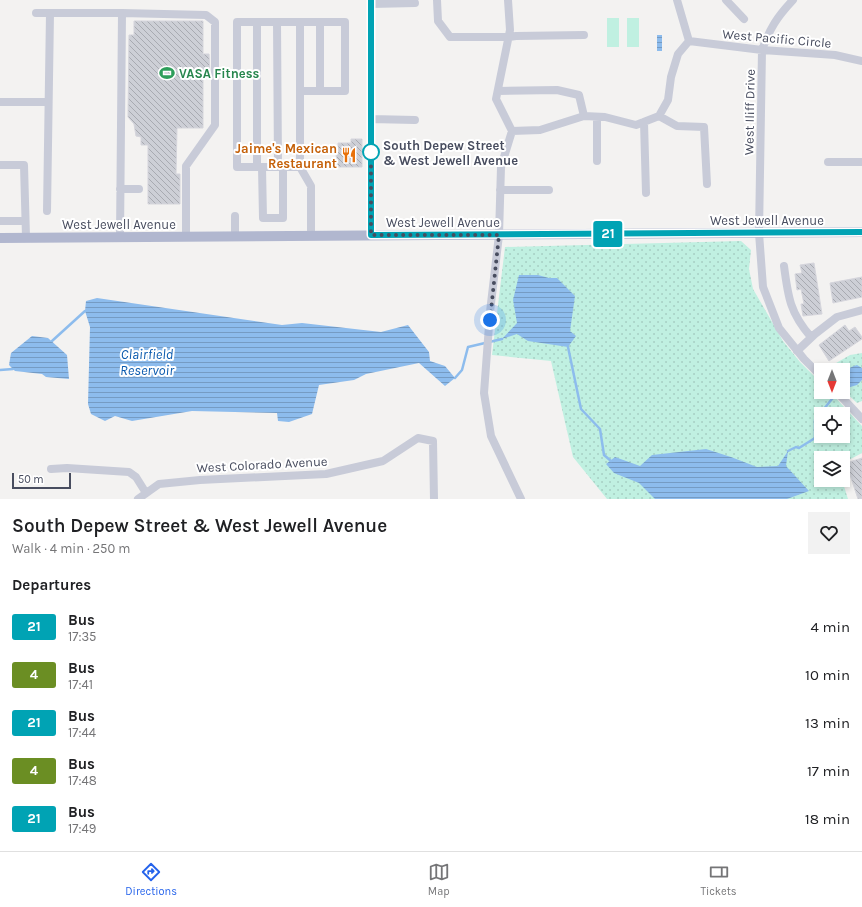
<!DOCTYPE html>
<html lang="en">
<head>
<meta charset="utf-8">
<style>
	body { margin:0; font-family:Karla,sans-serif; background:#f2f2f2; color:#202124; height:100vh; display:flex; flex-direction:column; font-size:15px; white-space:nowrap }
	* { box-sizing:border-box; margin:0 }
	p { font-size:13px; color:#757577 }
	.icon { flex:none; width:22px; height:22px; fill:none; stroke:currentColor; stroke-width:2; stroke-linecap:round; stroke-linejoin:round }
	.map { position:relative; height:499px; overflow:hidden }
	.details { display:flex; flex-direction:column; background:#fff; flex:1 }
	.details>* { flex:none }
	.badge { padding:0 8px; border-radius:3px; font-size:14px; line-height:26px }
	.needle { width:26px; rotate:180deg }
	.fabs { position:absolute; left:814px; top:363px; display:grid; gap:8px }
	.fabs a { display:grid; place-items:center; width:36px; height:36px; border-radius:0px; background:#fff; box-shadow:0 2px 6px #0003; font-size:20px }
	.scale { position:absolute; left:12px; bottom:10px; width:59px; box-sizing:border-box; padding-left:4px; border:2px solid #484d5f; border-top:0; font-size:11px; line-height:14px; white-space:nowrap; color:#484d5f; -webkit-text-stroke:3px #fff; paint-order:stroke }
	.you { position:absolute; width:20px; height:20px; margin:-10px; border:3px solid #fff; border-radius:50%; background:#1a73e8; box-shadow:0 0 0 6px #1a73e833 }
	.map>.badge { position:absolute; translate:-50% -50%; box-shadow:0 0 0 2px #fff }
	h2 { padding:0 12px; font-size:15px; line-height:36px }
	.round { display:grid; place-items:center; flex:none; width:42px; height:42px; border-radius:0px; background:#f2f2f2 }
	.headline { display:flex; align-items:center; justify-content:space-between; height:68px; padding:0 12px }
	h1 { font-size:19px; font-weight:600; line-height:30px }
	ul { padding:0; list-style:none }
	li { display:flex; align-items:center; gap:12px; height:48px; padding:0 12px }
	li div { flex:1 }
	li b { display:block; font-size:15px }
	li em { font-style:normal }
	li .badge { min-width:44px; font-weight:700; text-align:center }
	.tabs { display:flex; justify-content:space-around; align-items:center; height:56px; border-top:1px solid #e0e0e0; background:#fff; font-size:11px; color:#757577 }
	.tabs a { display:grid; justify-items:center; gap:2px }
	.tabs .active { color:#2563eb }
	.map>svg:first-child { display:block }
	.green { fill:#c0f0e1 }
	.park { fill:url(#park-dots); fill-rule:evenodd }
	.water { fill:url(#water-rules) }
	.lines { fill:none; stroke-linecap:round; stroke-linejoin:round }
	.stream { stroke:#8dbced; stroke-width:2.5 }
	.building { fill:url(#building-back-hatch); stroke:#d5d5dc }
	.minor { stroke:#c8cbd8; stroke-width:8 }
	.major { stroke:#b1b7cf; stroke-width:10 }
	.line-casing { stroke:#fff; stroke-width:9 }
	.line { stroke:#00a3b4; stroke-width:6 }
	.walk { stroke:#484d5f; stroke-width:4; stroke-dasharray:0 7.2 }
	.stop-dot { fill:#fff; stroke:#00a3b4; stroke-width:2 }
	.labels { text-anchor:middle; stroke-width:4; stroke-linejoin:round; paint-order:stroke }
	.street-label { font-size:13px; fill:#484d5f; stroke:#fff }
	.leisure-label { font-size:13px; font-weight:bold; fill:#27864d; stroke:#fff; text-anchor:start }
	.stop-label { font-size:13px; font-weight:bold; fill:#484d5f; stroke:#fff; text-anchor:start }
	.food-label { font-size:13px; font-weight:bold; fill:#c56008; stroke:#fff; text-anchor:end }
	.water-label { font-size:14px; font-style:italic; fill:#0c5bae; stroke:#fff }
</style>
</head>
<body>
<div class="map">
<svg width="862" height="499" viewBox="0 0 862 499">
	<defs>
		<pattern id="park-dots" width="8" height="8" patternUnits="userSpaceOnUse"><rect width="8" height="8" fill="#c0f0e1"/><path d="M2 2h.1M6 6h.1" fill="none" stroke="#a6cfc3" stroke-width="1.8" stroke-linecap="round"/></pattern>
		<pattern id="water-rules" width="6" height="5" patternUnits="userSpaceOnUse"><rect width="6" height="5" fill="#8dbced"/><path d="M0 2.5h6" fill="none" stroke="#759bc3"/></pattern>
		<pattern id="building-back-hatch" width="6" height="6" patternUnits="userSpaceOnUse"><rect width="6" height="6" fill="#cdcfd6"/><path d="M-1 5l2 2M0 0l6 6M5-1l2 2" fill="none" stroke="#a8aab1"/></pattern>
	</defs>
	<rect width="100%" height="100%" fill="#f3f2f1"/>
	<path class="green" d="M607,18h12v29h-12z
		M627,18h12v29h-12z"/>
	<path class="park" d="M741,241l10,9 -2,19 4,20 30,52 17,21 21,21v9h9l32,34v27l-19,10v-5h-22v22h21l6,19h-241l-34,-42 -22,-96 -59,-6 13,-108zM821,414h22v22h-22z
		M862,353v48l-5,2 -14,-13v-20h-19l26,-15z"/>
	<path class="water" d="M657,35h5v16h-5z
		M519,275h19l11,3h8l18,18 -5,35 6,5 -8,11 -40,-6 -11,-7 -15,5 15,-16 -4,-23z
		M97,298l185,27 20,-2 79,9 27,-7 21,27 1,9 15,5 10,12 -10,8 -26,-23 -53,11 -12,6 -35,5 -7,29 -23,8 -11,-1 -1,-8 -85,-2 -60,10 -17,-5 -10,5 -14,-7 -3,-10 2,-77 -5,-16 1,-10z
		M32,336l16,2 19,17 2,24 -23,-2 -4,-3 -27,-3 -6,-6 2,-12z
		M857,365l5,3v12l-5,5 -10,3 -4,-3c0,-11 3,-17 14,-20z
		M706,449l25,8 26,10 21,-1 10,-15 -2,15 23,25 -22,8h-132l-16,-16 -25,-10 -8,-9 9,-7 25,9 12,-11z"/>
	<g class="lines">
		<path class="stream" d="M52,341l33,-30
			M568,347l13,62 19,20 4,26 7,6
			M0,370l13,-1
			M455,378l7,-8 6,-23 34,-8
			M788,451l8,-4 3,1 16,-10v-18l21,-26"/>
	</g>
	<path class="building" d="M134,21h69v33h6l1,20h-7v54h-26l-1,46h4v30h-32v-59h-7v-8l-5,-1 -2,-12 -6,-7 1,-82h5z
		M351,139h11v28h-25l-1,-15h2v-9h13z
		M814,263l8,51 -19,2 -2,-12h3l-3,-15 -4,1 -2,-16 7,-1 -2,-8z
		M862,277v20l-29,6 -3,-20z
		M845,325l4,6 6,-4 7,10v2l-33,22 -10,-16z
		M862,458v41h-4l-12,-36z"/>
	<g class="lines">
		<path class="minor" d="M371,0v235
			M437,0l1,21 12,16h59l7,-1 68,-1
			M508,0l2,30 -14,69 16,32 28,-1 44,-14 21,1 31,8 23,-9 9,-16 3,-23 7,-23 11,-13
			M677,0l12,41
			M726,0l18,19
			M793,0c-16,17 -23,28 -31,50l-3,183 4,54 16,41 25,31 17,17
			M371,4l44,-1
			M36,13h14l-3,198
			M50,13h72l-2,224
			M122,13l84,2 9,7v103l-29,41v70
			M257,22v145
			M277,22l1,145
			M300,22v69
			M320,22v69
			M689,41l73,9 73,5 27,6
			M498,91l59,-1 22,5 5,21
			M0,102h48
			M659,116l18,10 27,1 3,57
			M597,117v44
			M371,119l44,1
			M644,122l2,71
			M512,131l-11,36 -2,68 -9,77 -6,81 7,43 30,63
			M828,162h34
			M0,165h24l2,72
			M262,167l1,51h20v-51
			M300,167h-63v-145h108v69h-45v76l11,19v49
			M120,189h19
			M500,190h49
			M235,216v20
			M0,221h25
			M784,266c4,31 6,47 27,71
			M797,351l18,-17 22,-17 25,-7
			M837,392l25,27
			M51,469l16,-1 62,4 7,5 10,16
			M138,499l21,-15 41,-4 126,-6 57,-13 35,-23 15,3 1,58"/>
		<path class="major" d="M0,238l862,-6"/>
	</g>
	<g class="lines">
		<g class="line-casing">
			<path id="line" d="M371,0v235l491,-3"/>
		</g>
		<use href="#line" class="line"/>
		<path class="walk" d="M371,152v83h128l-9,85"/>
	</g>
	<defs>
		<g id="stadium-bare" transform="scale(1.2)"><path d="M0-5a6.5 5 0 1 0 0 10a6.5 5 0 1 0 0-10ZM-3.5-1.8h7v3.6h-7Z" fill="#2e9e5b" stroke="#fff" stroke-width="2.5" paint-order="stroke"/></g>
		<g id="restaurant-bare" transform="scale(1.2)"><path d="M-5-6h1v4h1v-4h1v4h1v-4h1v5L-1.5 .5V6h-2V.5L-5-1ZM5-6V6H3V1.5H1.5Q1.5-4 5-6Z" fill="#e8710a" stroke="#fff" stroke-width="2.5" paint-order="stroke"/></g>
	</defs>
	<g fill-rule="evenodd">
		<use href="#stadium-bare" x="167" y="73"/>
		<use href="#restaurant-bare" x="349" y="155"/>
	</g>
	<circle class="stop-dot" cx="371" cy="152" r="8"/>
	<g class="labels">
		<g class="street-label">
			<text transform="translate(777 38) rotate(5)" y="5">West Pacific Circle</text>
			<text transform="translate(749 112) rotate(-89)" y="5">West Iliff Drive</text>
			<text x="767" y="225">West Jewell Avenue</text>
			<text x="443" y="227">West Jewell Avenue</text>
			<text x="119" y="229">West Jewell Avenue</text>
			<text transform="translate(262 464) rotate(-3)" y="5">West Colorado Avenue</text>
		</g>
		<g class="leisure-label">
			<text x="179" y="78">VASA Fitness</text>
		</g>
		<g class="stop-label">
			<text x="383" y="150">South Depew Street<tspan x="383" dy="15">&amp; West Jewell Avenue</tspan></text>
		</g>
		<g class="food-label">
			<text x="337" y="153">Jaime's Mexican<tspan x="337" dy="15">Restaurant</tspan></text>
		</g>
		<g class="water-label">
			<text x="147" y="359">Clairfield<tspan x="147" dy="16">Reservoir</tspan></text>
		</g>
	</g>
</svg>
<div class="fabs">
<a><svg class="needle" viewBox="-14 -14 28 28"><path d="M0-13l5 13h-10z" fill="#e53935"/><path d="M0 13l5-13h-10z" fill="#757577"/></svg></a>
<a><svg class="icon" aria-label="locate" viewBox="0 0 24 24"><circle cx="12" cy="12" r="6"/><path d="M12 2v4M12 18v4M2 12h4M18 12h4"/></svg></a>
<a><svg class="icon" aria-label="layers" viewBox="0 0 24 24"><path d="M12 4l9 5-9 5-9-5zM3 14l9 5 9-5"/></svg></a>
</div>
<div class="scale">50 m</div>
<div class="you" style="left:490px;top:320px"></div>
<b class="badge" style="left:608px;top:234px;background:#00a3b4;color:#fff">21</b>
</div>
<section class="details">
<div class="headline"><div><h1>South Depew Street &amp; West Jewell Avenue</h1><p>Walk · 4 min · 250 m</p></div><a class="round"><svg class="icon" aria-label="heart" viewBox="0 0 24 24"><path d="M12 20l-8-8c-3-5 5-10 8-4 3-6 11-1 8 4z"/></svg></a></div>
<h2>Departures</h2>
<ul>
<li><span class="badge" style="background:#00a3b4;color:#fff">21</span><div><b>Bus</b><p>17:35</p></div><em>4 min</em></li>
<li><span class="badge" style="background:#6b8e23;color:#fff">4</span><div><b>Bus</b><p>17:41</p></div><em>10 min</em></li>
<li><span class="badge" style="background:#00a3b4;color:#fff">21</span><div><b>Bus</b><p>17:44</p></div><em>13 min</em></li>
<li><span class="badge" style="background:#6b8e23;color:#fff">4</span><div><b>Bus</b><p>17:48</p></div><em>17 min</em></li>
<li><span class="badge" style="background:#00a3b4;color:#fff">21</span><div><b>Bus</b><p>17:49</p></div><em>18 min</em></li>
</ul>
</section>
<nav class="tabs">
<a class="active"><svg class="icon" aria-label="directions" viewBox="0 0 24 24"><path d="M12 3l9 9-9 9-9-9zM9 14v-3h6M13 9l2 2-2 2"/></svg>Directions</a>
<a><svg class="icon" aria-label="map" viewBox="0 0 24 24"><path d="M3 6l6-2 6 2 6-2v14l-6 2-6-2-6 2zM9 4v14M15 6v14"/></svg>Map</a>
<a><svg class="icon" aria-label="tickets" viewBox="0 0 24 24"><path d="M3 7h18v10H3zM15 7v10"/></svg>Tickets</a>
</nav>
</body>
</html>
